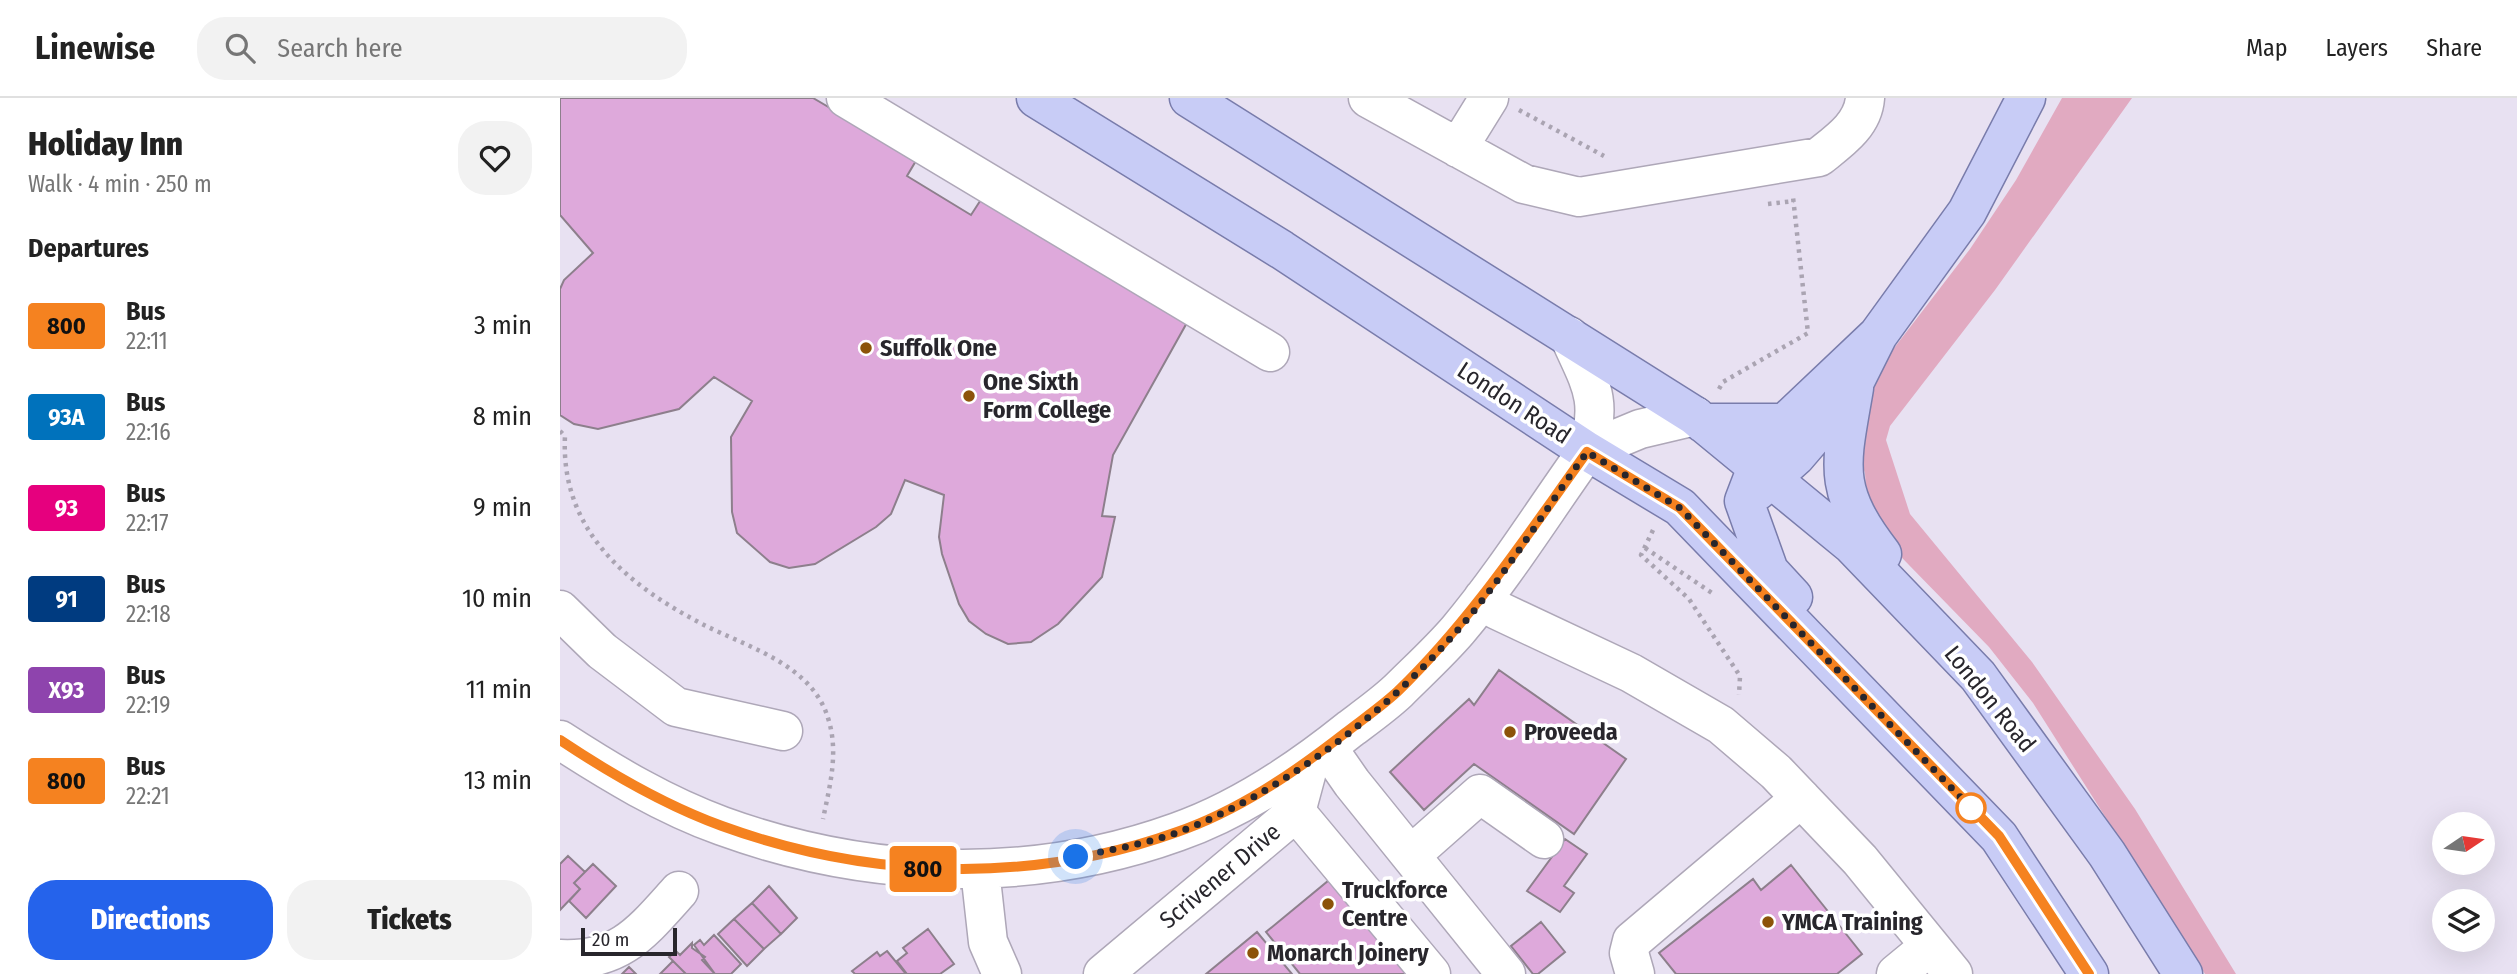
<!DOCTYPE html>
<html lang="en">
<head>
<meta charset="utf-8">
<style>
	body { margin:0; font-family:"Fira Sans Condensed",sans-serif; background:#f2f2f2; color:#222; height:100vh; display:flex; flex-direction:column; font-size:26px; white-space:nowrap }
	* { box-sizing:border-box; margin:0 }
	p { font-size:23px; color:#767676 }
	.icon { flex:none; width:38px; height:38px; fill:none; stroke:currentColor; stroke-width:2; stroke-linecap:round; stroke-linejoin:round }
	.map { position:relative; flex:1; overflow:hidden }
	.sheet { display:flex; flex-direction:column; background:#fff; width:560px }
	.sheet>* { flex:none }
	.badge { padding:0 14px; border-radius:5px; font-size:24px; line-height:46px }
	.needle { width:46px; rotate:77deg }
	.buttons { position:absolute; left:1872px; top:714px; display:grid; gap:14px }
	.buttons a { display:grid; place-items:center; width:63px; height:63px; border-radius:50%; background:#fff; box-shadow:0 7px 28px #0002; font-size:35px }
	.scale { position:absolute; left:21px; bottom:18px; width:96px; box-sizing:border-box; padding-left:7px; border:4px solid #28262c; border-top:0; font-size:19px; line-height:24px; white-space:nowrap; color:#28262c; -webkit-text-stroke:5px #fff; paint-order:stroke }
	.you { position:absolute; width:35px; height:35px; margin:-18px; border:5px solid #fff; border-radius:50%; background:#1a73e8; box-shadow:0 0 0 10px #1a73e833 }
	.map>.badge { position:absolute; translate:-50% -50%; box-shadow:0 0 0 4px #fff }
	h2 { padding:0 28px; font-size:26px; line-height:63px }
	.round { display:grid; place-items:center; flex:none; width:74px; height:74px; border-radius:28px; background:#f2f2f2 }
	.head { display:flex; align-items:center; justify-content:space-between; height:119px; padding:0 28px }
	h1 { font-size:33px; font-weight:800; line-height:52px }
	.button { display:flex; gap:14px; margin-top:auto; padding:14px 28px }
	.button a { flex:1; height:80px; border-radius:28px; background:#2563eb; color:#fff; font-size:28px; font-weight:800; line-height:80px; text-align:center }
	.button a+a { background:#f2f2f2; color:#222 }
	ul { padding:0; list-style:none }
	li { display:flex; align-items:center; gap:21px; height:91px; padding:0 28px }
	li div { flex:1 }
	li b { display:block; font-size:26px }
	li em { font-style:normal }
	li .badge { min-width:77px; font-weight:700; text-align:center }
	header { display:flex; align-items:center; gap:42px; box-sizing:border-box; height:98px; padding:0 35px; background:#fff; border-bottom:2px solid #e0e0e0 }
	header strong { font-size:33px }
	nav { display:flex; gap:38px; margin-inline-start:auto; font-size:24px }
	.search { width:490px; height:63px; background:#f2f2f2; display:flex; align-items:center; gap:18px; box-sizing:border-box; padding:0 24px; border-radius:28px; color:#767676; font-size:26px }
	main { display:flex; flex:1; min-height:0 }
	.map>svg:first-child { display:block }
	.green { fill:#e1aac1 }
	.building { fill:#dea9db; stroke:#8d7f8c; stroke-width:2 }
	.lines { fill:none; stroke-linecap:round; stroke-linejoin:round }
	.minor-casing { stroke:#aea7b8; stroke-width:41 }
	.major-casing { stroke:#797cab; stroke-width:41 }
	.path { stroke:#aaa4b2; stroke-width:4.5; stroke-dasharray:3.5 5; stroke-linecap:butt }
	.minor { stroke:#fff; stroke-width:38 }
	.major { stroke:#c8ccf6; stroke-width:38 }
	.line-casing { stroke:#fff; stroke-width:16 }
	.line { stroke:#f58220; stroke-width:10 }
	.walk { stroke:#28262c; stroke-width:7; stroke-dasharray:0 12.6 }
	.poi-dot { fill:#8c5309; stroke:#fff; stroke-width:2.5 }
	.stop-dot { fill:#fff; stroke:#f58220; stroke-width:3.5 }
	.labels { text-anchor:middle; stroke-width:7; stroke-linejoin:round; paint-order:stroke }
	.poi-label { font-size:24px; font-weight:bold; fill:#28262c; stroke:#fff; text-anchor:start }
	.street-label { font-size:24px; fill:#28262c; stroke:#fff }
</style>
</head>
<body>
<header>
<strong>Linewise</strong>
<div class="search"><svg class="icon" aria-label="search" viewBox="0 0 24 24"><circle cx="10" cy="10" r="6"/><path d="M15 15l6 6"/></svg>Search here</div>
<nav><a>Map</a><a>Layers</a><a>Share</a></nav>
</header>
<main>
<section class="sheet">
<div class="head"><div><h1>Holiday Inn</h1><p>Walk · 4 min · 250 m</p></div><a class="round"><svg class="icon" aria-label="heart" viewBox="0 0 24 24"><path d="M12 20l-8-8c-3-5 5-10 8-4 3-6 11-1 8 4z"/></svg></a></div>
<h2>Departures</h2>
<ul>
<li><span class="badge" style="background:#f58220;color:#111">800</span><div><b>Bus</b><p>22:11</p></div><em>3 min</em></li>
<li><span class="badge" style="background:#0072bc;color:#fff">93A</span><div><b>Bus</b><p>22:16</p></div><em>8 min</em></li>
<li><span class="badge" style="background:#e6007e;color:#fff">93</span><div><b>Bus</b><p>22:17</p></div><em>9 min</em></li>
<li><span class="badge" style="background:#003b80;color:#fff">91</span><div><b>Bus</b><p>22:18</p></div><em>10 min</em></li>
<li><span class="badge" style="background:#8e44ad;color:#fff">X93</span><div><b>Bus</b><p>22:19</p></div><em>11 min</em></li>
<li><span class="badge" style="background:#f58220;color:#111">800</span><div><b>Bus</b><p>22:21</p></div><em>13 min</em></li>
</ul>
<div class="button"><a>Directions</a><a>Tickets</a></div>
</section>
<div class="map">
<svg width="1957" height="876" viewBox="0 0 1957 876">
	<rect width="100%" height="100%" fill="#e8e1f2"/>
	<path class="green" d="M1502,0h70l-137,192 -105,136 -4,14 24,74 122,148 103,147 101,165h-31l-172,-271 -44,-56 -121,-124 -3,-50 -9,-25 -4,-45 118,-154 46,-69z"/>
	<path class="building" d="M0,0h253l104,61 -10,17 64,39 11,-17 207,121 -76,136 -11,61 13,1 -13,60 -44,47 -27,18 -23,2 -22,-10 -17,-13 -10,-17 -17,-50 -3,-17 5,-42 -39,-15 -14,34 -15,13 -61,37 -26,4 -19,-6 -33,-29 -5,-21 -1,-75 21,-36 -38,-24 -35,32 -81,20 -24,-5 -14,-9v-126l4,-9 29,-27 -33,-38z
		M939,572l127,89 -52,75 -100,-70 -50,46 -34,-38 79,-73 5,6z
		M1005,741l22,15 -23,32 10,7 -14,19 -33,-21z
		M8,758l17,16 -11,11 6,6 -20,21v-46z
		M33,766l23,22 -30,32 -17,-17 11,-12 -6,-6z
		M1231,767l71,89 -25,20h-161l-17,-21 94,-74 8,11z
		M774,778l81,98h-115l-34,-42z
		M209,788l28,32 -16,16 -29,-31z
		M192,805l29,31 -17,15 -30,-30z
		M174,821l30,30 -17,17 -29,-32z
		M981,824l24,30 -27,22h-5l-22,-28z
		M368,831l26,35 -14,10h-33l-10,-13 10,-8 -4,-5z
		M697,834l35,42h-86z
		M154,837l27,29 -10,10h-16l-21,-29 6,-5 4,5z
		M132,845v5l13,9 -3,3 13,14h-29l-17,-17 7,-6 4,4z
		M327,853l19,23h-51l-3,-3 25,-19 3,4z
		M113,863l13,13h-26z
		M69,869l7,7h-14z"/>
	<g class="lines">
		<g class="minor-casing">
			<path id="minor" d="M286,0l424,254
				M808,0l156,86 55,13 240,-40c20,-16 44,-32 46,-59
				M898,50l31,-50
				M1027,353l53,-22 55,-13
				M923,500l14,12 134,63 90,52 55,47 84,88 93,114
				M0,512l42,41 74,56 107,24
				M0,642c51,33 104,65 162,86 146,53 308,59 455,6 63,-22 122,-62 173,-103 16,-12 33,-24 48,-38 20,-20 42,-40 60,-61 47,-56 86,-119 129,-179 17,-51 3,-68 -18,-115
				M767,649l25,36 154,191
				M736,714l135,162
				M851,757l69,-61 64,45
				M420,772l8,72 14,32
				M0,861c60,3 82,-27 119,-68
				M543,876l193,-162 14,-52
				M1075,876l-6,-21 3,-12 169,-143
				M1336,876l34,-28"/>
		</g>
		<g class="major-casing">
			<path id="major" d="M476,0l246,152 305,201 93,56 319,330 90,137
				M629,0l506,318 157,129 126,131 129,178 76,120
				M1294,290c-13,77 -23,100 28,166
				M1143,325h82
				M1197,393l39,-35 37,-43 23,-34 22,-44 89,-123 59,-114
				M1233,499l-24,-26 -25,-70 13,-34 28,-44 93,-88"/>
		</g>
		<path class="path" d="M959,12l85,46
			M1208,106l26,-3
			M1159,291l4,-7 85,-49 -15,-136
			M0,333l5,5c-5,97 66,151 139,189 44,22 108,40 124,93 11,34 2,67 -5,101
			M1093,432l-12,25 48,44 51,77 -1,19
			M1085,450l70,47"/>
		<use href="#minor" class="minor"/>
		<use href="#major" class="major"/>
	</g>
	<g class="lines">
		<g class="line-casing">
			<path id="line" d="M0,642c51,34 104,65 162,86 146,53 308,59 455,6 61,-21 118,-60 168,-99 18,-14 37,-27 53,-42 74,-72 129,-156 189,-239l93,56 319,328 90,138"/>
		</g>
		<use href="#line" class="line"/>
		<path class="walk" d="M516,759c34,-7 70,-13 103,-25 104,-40 204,-117 277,-200 48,-54 88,-121 131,-180l93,56 291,300"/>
	</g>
	<g class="poi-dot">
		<circle cx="306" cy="250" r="7"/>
		<circle cx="409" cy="298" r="7"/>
		<circle cx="950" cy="634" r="7"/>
		<circle cx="768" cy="806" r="7"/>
		<circle cx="1208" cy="824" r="7"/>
		<circle cx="693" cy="855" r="7"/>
	</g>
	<circle class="stop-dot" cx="1411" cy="710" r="14"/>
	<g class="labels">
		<g class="poi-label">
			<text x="320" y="258">Suffolk One</text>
			<text x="423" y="292">One Sixth<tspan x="423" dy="28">Form College</tspan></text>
			<text x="964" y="642">Proveeda</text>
			<text x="782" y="800">Truckforce<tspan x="782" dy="28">Centre</tspan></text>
			<text x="1222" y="832">YMCA Training</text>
			<text x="707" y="863">Monarch Joinery</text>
		</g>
		<g class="street-label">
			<text transform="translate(954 305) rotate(33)" y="8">London Road</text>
			<text transform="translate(1430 601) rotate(51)" y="8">London Road</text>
			<text transform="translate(660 778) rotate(-40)" y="8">Scrivener Drive</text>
		</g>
	</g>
</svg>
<div class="buttons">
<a><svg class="needle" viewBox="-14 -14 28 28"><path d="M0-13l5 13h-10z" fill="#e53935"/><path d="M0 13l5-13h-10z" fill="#767676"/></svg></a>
<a><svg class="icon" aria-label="layers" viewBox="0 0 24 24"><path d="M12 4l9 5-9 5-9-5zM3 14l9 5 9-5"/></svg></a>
</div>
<div class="scale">20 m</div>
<div class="you" style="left:516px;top:759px"></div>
<b class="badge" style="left:363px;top:771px;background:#f58220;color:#111">800</b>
</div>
</main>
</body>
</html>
